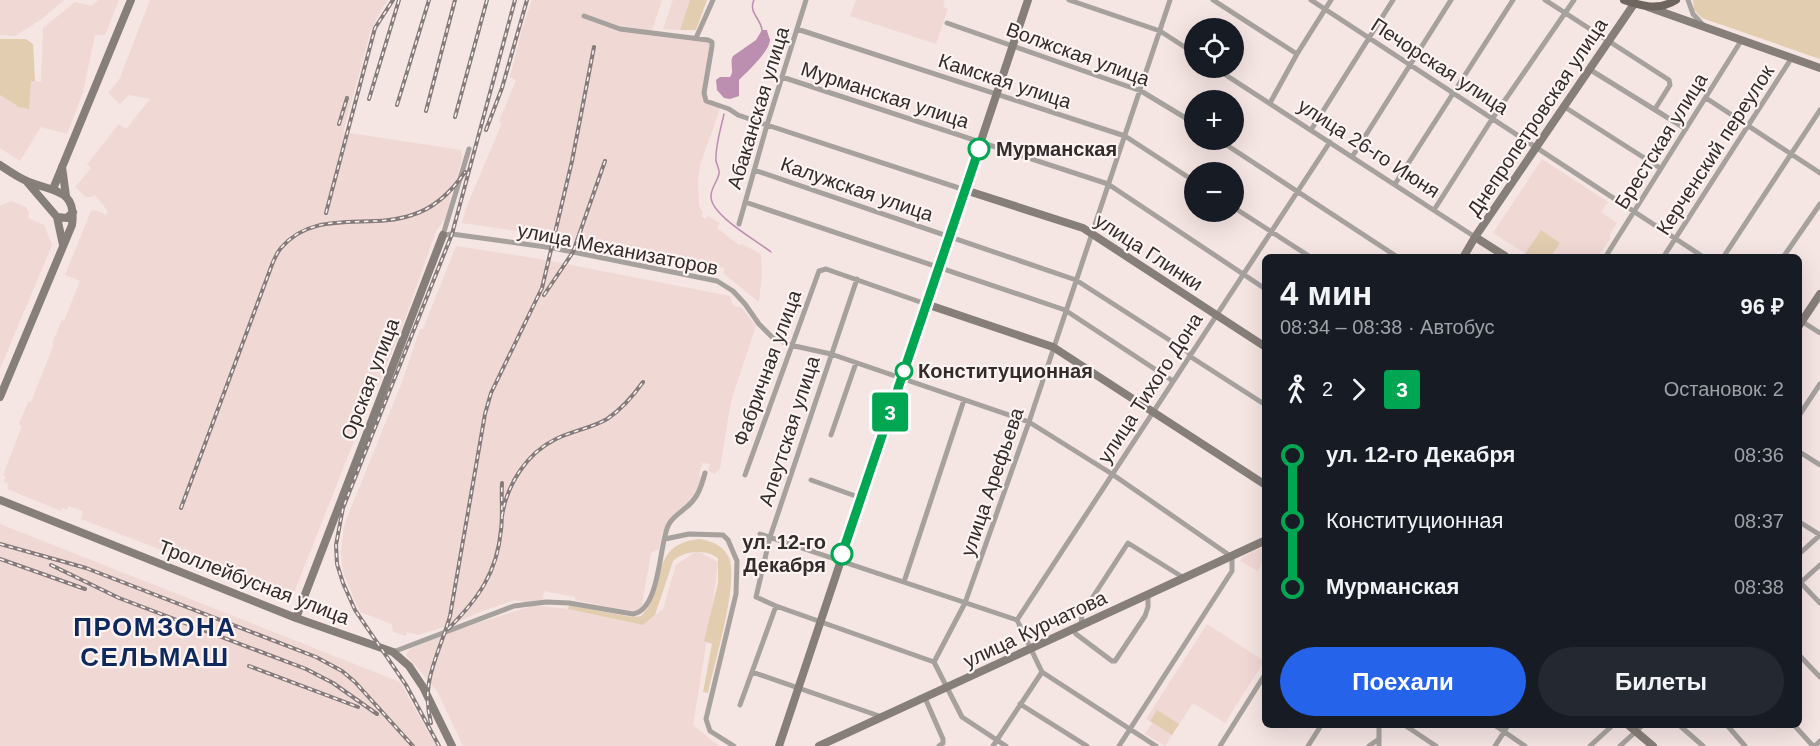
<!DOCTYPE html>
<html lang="ru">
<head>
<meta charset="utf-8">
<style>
	body { margin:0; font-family:Helvetica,sans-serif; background:#242831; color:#f1f3f6; height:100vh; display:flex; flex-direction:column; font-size:22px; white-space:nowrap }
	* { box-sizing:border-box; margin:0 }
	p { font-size:20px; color:#9ea1a6 }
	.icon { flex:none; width:33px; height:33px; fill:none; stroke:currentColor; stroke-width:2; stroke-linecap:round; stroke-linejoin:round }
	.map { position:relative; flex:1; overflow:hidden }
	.panel { position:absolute; left:1262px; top:254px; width:540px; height:474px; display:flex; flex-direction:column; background:#171b24; border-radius:9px; box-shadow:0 6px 24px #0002 }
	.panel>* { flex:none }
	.badge { padding:0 12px; border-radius:4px; font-size:21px; line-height:39px }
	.tools { position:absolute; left:1184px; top:18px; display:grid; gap:12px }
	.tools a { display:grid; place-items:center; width:60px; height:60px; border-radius:50%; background:#171b24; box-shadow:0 6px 24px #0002; font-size:30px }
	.map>.badge { position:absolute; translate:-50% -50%; box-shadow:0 0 0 3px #fff }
	.legs { display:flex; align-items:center; gap:9px; height:66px; padding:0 18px; font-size:20px }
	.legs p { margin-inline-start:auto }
	.headline { display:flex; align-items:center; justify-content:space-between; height:102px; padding:0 18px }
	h1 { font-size:33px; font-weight:600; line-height:45px }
	.cta { display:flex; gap:12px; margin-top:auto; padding:12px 18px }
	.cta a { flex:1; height:69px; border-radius:36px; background:#2563eb; color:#fff; font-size:24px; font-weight:600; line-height:69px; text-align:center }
	.cta a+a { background:#242831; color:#f1f3f6 }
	ul { padding:0 18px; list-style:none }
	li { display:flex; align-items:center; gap:21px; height:66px; font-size:22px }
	li i { display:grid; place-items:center; width:9px; height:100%; margin:0 8px; background:currentColor }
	li i::after { content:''; width:15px; height:15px; margin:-8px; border:4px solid; border-radius:50%; background:#171b24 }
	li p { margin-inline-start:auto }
	li:first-child i { background:linear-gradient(#0000 50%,currentColor 0) }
	li:last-child i { background:linear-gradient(currentColor 50%,#0000 0) }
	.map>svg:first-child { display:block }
	.built { fill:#f0d8d5 }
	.green { fill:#e2cdb0 }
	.water { fill:#bc8fb0 }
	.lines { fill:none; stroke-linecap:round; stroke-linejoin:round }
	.stream { stroke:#bc8fb0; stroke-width:1.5 }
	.street { stroke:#a6a19d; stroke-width:5 }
	.secondary { stroke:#867e79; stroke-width:8 }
	.primary { stroke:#6f655f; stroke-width:8 }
	.rail-casing { stroke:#857b7a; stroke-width:4 }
	.rail { stroke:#fef4f3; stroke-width:1.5; stroke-dasharray:4.5; stroke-linecap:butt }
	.line-1-casing { stroke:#fff; stroke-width:14 }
	.line-1 { stroke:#00a651; stroke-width:9 }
	.stop-1-dot { fill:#fff; stroke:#00a651; stroke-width:3 }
	.labels { text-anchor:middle; stroke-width:4.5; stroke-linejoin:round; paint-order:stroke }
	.street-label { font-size:20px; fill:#322c2b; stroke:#fef4f3 }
	.stop-label { font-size:20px; font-weight:bold; fill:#322c2b; stroke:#fef4f3; text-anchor:start }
	.district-label { font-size:26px; font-weight:bold; letter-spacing:1.5px; fill:#0d295d; stroke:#fef4f3 }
</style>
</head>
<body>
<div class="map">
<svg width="1820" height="746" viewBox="0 0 1820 746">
	<rect width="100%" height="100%" fill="#f5e5e3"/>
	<path class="built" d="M0,0h64l-25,21 -24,15 -15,-1z
		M98,0h21l-14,35h-10l-12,57 -16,42 -26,-7 -21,34 -20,-13v-53l19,12 12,-27 10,2 2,-54 32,-26 17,4z
		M150,0h238l-6,8 -11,22 -28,102 118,18 1,8 -6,22 -4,5 -3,21 -4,13 -9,12 -32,91 -27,67 -2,-1 -84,212 -210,-81 2,-8 -15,-5 -1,4 -5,-2 -1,3 -54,-22 2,-5 -5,-2 2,-6 -3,-1 19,-49 -3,-2 9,-22h3l23,-58 -2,-1 10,-23 2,1 16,-40 -15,-6 26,-64 4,-1 11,5 2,-4 -14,-17 -1,3h-7l-11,-10 16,-19 -4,-4 32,-40 7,5 24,-30 -21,-4 -9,9 -12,-11 11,-13z
		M532,0h130l-11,34 58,5 3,9 -10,52 19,6 -21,59 -2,15 1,26 4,7 -2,3 4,3 3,-3 12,7 -3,5 22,17 3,-1 19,10 1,20 -3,28 -36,-29 2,-5 -167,-31 -96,-14 4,-15 36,-85 -3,-2 17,-41 -6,-3 12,-48z
		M673,0h17l-10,30 -17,-1z
		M856,0h86l3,1 -2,6 5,2 -12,35 -86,-28z
		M1542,159l66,43 -7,10 16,11 -8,13 2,1 -12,19h-70l-36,-23z
		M11,201l15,6 3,6 -1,5 16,7 8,20 -52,124v-163z
		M456,246l84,13 190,37 3,10 8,1 15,19 -25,75 -11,67 -5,6 -7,-3 2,-7 -8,-1 -3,13 3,1 -5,19 -28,28 -4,8h-3l-3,17 -8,4 -10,56 -5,3 -61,-12v-3l-31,-6 -2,9 -14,3 -13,-3 -33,11 -31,14 -33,10 -11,-3 -1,4 -13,-4 -1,-8 -32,-12 -17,-40 -2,-19 3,-28 58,-143 18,-53h3z
		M0,524l400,158 36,64h-436z
		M1264,547v12l-6,12 -18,-10 4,-5z
		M697,551l21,11 -5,39 -20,124 26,21h-256l-26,-55 -31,-36 4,-6 46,-19 79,-25 33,4 75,16 20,-16 13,-44z
		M1207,624l57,37 -39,62 -32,-20 -28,43 -20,-12 7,-11 -6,-4z"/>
	<path class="green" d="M690,0h17l-11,30h-16z
		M1693,0h127v59l-118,-41 -8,-8z
		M0,39h26l7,5 2,37h-4l-2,28 -10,-2 -19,-12z
		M1541,230l19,13 -9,13h-22l-4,-2z
		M699,539c13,2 24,6 30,19 10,25 -15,106 -21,135l-5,-1 9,-48 -8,-3 14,-58v-25c-12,-9 -34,-8 -45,3l-18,54 -12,10 -75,-16 1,-4 63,12 9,-1c29,-27 5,-71 58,-77z
		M1157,710l22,14 -7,11 -22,-14z"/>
	<path class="water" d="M762,30h5c0,2 3,9 3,10 -1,12 -22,31 -31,40v16l-9,3 -6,-1 -7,-8 -1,-10 4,-3h10c5,-7 -1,-14 3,-21l23,-16z"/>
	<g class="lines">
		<path class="stream" d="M754,0c-6,12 7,19 8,30
			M724,114c-3,14 -9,32 -8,47 1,5 4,8 3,13 -2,8 -8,14 -8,22 -1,19 45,44 60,56"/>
		<path class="street" d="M1069,0l91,31 34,22
			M1213,0l84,54
			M1311,0l391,256
			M1545,0l124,80 1,5 -15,24
			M1688,0l5,14 11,12
			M584,16l36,13 88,11 4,2v4l-8,47 2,8 23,8 9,6 29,10 198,65
			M947,23l194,68 53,32
			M797,29l328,107 69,45
			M696,38l17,-38
			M1215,68l260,169
			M1589,69l97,60
			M782,77l326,107 156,104
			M1706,98l114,75
			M1270,103l27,-49 34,-54
			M1563,106l97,62
			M1311,130l82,-130
			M1219,140l177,116
			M469,149l-26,86 9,-1 101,14 164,33 16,10 12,13 14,20 13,13 18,8 41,9 198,68 83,52 120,83v14l-113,175
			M1352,157l99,-157
			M754,170l322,110 112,72 3,5 73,47
			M1395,184l118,-184
			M745,202l320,108 108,71
			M1233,207l76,49
			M1434,210l58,-91 82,-119
			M739,224l28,-99 39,-125
			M1606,256l135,-215
			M1664,256l127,-197
			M1724,256l96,-146
			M1784,256l36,-52
			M857,279l-87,258 -14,60 20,9 158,56 28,55 44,29
			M1798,319l22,14
			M1798,417l22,-33
			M831,435l25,-72
			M1798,451l22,14
			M745,475l74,-204 7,-2 100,35
			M811,480l50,18
			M1798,521l22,14
			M760,534l257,86 25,52 114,74
			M665,539l24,-5 34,1 5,5 9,21 -1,33 -30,125 4,12 24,15
			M1798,555l22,-20
			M1798,580l22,23
			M904,582l60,-182
			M1799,584l21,-19
			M1017,620l313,-478
			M1081,626l1,-12 5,-8 41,-63 56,35
			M1073,629l3,5 36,27h3l30,-45 3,-9v-12
			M393,652l121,-46 32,-4 23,1 64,11c27,-4 26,-68 35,-88 3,-8 11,-12 16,-17 13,-9 17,-21 21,-36
			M1798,654l22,23
			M934,662l31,-59 64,-181 141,-422
			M752,672l130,45
			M925,698l18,41v4l-4,3
			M1020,704l67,42
			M740,705l36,-99
			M1403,724l33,22
			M1493,724l32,22
			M1678,724l25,22
			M1726,724l19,22
			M1793,724l20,22
			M993,746l49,-74
			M1220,746l44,-70
			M1308,746l14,-22
			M1369,746l10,-7
			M1379,746v-22
			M1495,746l14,-22
			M1590,746l24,-22
			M1620,746l24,-22
			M1815,746l5,-5"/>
		<path class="secondary" d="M1648,7l172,61
			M0,165c9,6 19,13 29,17 25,10 48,7 43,43l-72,172
			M62,167l4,29
			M27,182l30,35 10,1 6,-6
			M53,189l78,-189
			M965,190l118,38 181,118
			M57,217l6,28
			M1475,237l30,19
			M1464,256l11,-19 159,-233
			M926,304l127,43 211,137
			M1798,327l22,-33
			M0,500l296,118 97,34 16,14 14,21 29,59
			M296,618l147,-383
			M1627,724l26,22
			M779,746l249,-746
			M819,746l445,-205"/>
		<path class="primary" d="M1624,0c17,6 35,11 52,0"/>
		<g class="rail-casing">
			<path id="rail" d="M369,99l30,-99
				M397,105l32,-105
				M426,111l29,-111
				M455,117l32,-117
				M339,124l8,-26
				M486,130l16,-42 25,-88
				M326,213l49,-185 18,-28
				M544,295l29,-43 32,-91
				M181,508l86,-230c4,-10 7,-22 14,-30 34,-40 88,-18 131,-33 23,-7 40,-24 53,-43
				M502,516c5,-32 25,-63 54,-77 16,-8 36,-11 51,-20 15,-10 26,-23 36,-37
				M0,544l86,24 230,89 26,14 13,11 58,64
				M0,559l85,30
				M51,565l68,33 187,71 27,14 44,31
				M448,629c30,-30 49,-56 53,-99 2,-16 0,-31 1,-47
				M249,666l109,41
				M431,723c-11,-42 8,-68 19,-107l35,-202 6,-21 51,-105 30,-127 22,-114
				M439,746l-33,-61 -51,-75 -12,-27 -6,-19 -1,-19 7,-37 109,-274 63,-234"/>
		</g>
		<use href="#rail" class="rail"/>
	</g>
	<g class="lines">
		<g class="line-1-casing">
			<path id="line-1" d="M842,554l137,-405"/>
		</g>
		<use href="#line-1" class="line-1"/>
	</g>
	<g class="stop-1-dot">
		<circle cx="979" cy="149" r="10"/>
		<circle cx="904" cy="371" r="8"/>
		<circle cx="842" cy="554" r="10"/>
	</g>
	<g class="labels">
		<g class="street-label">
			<text transform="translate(1078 54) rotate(20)" y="7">Волжская улица</text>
			<text transform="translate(1440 66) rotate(33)" y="7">Печорская улица</text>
			<text transform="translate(1005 81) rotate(18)" y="7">Камская улица</text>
			<text transform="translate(885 95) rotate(18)" y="7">Мурманская улица</text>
			<text transform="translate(758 108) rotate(-73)" y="7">Абаканская улица</text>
			<text transform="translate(1537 117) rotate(-56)" y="7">Днепропетровская улица</text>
			<text transform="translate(1661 141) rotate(-58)" y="7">Брестская улица</text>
			<text transform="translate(1369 148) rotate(33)" y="7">улица 26-го Июня</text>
			<text transform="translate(1715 150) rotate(-57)" y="7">Керченский переулок</text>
			<text transform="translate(857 189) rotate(19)" y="7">Калужская улица</text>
			<text transform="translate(618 249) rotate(11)" y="7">улица Механизаторов</text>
			<text transform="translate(1149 252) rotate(33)" y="7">улица Глинки</text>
			<text transform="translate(767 368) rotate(-70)" y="7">Фабричная улица</text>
			<text transform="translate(370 379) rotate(-69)" y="7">Орская улица</text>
			<text transform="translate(1150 388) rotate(-57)" y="7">улица Тихого Дона</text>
			<text transform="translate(789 431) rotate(-72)" y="7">Алеутская улица</text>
			<text transform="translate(992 482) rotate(-71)" y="7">улица Арефьева</text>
			<text transform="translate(254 582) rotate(21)" y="7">Троллейбусная улица</text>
			<text transform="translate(1035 629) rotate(-25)" y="7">улица Курчатова</text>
		</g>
		<g class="stop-label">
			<text x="996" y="156">Мурманская</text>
			<text x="918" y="378">Конституционная</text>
			<text x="826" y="549" text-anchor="end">ул. 12-го<tspan x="826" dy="23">Декабря</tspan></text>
		</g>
		<g class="district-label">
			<text x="155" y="636">ПРОМЗОНА<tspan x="155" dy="30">СЕЛЬМАШ</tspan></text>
		</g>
	</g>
</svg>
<div class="tools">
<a><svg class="icon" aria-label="locate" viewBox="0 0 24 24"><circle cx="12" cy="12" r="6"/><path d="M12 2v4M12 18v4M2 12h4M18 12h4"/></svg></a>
<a>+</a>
<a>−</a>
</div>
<b class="badge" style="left:890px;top:412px;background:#00a651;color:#fff">3</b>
<section class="panel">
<div class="headline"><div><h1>4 мин</h1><p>08:34 – 08:38 · Автобус</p></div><b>96 ₽</b></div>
<div class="legs"><svg class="icon" aria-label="walk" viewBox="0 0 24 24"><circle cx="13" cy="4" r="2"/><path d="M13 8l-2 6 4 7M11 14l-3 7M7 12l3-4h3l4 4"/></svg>2<svg class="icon" aria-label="forward" viewBox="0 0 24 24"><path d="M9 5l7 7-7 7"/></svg><b class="badge" style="background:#00a651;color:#fff">3</b><p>Остановок: 2</p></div>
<ul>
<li><i style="color:#00a651"></i><b>ул. 12-го Декабря</b><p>08:36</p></li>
<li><i style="color:#00a651"></i><span>Конституционная</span><p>08:37</p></li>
<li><i style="color:#00a651"></i><b>Мурманская</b><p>08:38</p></li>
</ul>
<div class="cta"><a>Поехали</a><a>Билеты</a></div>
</section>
</div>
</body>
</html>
